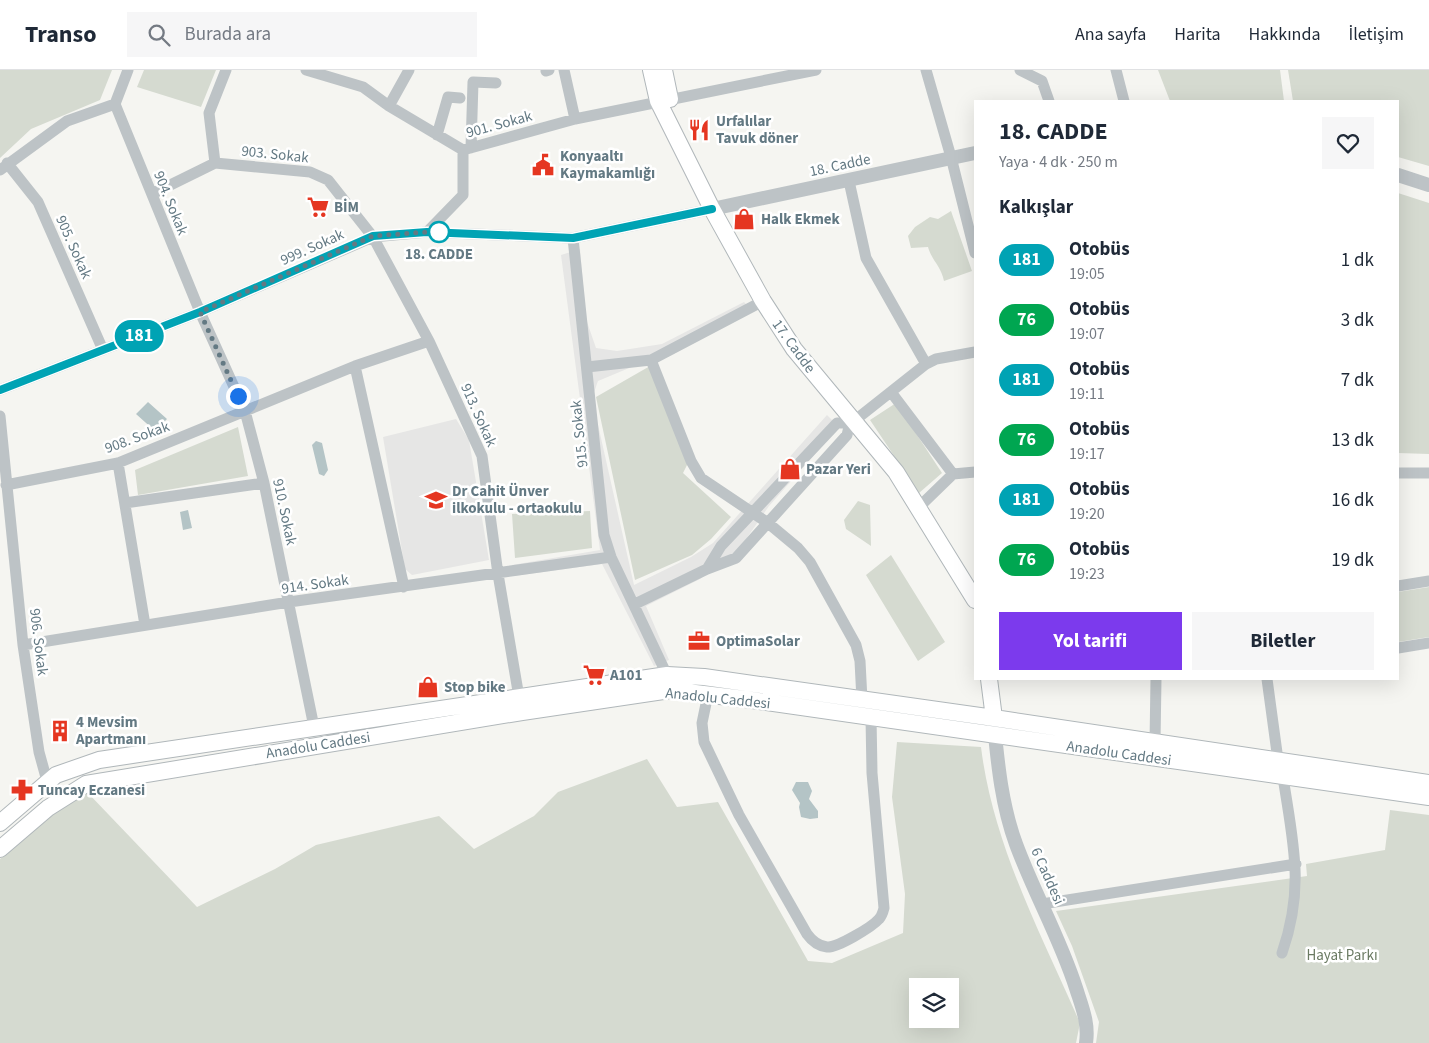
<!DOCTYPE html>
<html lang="tr">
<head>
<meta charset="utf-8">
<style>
	body { margin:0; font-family:"Source Sans 3",sans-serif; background:#f6f6f7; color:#1f2937; height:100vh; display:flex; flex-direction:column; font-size:19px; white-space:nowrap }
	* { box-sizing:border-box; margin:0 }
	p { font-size:16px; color:#747a83 }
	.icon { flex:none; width:28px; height:28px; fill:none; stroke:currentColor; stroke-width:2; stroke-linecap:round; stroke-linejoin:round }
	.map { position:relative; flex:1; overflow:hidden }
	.side { position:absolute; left:974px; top:30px; width:425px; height:580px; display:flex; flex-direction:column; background:#fff; border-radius:0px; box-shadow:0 5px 20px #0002 }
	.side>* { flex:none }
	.badge { padding:0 10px; border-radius:16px; font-size:18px; line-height:32px }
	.fabs { position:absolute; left:909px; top:908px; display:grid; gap:10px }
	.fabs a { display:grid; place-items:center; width:50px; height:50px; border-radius:0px; background:#fff; box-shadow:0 5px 20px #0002; font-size:25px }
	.you { position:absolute; width:25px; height:25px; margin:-12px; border:4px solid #fff; border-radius:50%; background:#1a73e8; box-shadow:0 0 0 8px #1a73e833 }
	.map>.badge { position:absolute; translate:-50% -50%; box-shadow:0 0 0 2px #fff }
	h2 { padding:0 25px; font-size:19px; line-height:45px }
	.round { display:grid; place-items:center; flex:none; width:52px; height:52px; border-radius:0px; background:#f6f6f7 }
	.overview { display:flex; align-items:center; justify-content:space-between; height:85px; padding:0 25px }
	h1 { font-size:24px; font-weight:700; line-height:38px }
	.action { display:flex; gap:10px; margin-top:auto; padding:10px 25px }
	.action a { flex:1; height:58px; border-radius:0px; background:#7c3aed; color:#fff; font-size:20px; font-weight:700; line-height:58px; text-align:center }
	.action a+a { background:#f6f6f7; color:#1f2937 }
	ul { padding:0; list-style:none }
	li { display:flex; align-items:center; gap:15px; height:60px; padding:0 25px }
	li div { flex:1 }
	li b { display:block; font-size:19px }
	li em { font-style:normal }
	li .badge { min-width:55px; font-weight:700; text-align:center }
	header { display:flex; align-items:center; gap:30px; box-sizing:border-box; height:70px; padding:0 25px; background:#fff; border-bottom:1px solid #e0e1e3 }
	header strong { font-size:24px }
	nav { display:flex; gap:28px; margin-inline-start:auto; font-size:18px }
	.search { width:350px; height:45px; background:#f6f6f7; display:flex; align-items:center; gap:12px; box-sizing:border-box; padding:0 18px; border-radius:0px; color:#747a83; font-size:19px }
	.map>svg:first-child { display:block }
	.built { fill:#e6e6e5 }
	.green { fill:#d5dad0; fill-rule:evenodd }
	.water { fill:#b4c4c6 }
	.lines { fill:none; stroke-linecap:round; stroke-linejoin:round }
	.secondary-casing { stroke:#b0b7ba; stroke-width:18 }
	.minor { stroke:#bdc3c6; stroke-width:11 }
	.tertiary { stroke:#bdc3c6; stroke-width:14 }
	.secondary { stroke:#fff; stroke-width:16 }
	.line-casing { stroke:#fff; stroke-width:11 }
	.line { stroke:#00a3b4; stroke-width:8 }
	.walk { stroke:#637983; stroke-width:5; stroke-dasharray:0 9 }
	.stop-dot { fill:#fff; stroke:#00a3b4; stroke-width:2.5 }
	.labels { text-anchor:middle; stroke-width:5; stroke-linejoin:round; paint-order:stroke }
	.poi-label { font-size:15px; font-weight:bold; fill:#637983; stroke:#fff; text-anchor:start }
	.street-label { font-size:15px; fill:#637983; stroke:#fff }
	.stop-label { font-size:15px; font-weight:bold; fill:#637983; stroke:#fff }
	.park-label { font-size:15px; fill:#6a7a62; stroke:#fff }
</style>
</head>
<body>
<header>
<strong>Transo</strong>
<div class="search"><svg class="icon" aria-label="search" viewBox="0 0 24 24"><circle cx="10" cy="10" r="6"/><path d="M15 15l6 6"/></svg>Burada ara</div>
<nav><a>Ana sayfa</a><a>Harita</a><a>Hakkında</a><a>İletişim</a></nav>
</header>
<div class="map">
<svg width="1429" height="973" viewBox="0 0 1429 973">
	<rect width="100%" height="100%" fill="#f5f5f1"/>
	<path class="built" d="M580,179l6,70 10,29 21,3 45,-7 82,-42 9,9 -52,27 -103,43 -6,17 42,187 57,-28 22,-14 114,-128 12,12 -70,79 -32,46 -37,27 -54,27 23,54 -15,6 -52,-102 -88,12 -2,-11 88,-15 -39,-295z
		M456,349l13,21 20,120 -77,15 -7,-6 -22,-132z"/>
	<path class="green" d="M0,0h112l-12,30 -69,29 -31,29z
		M144,0h72l-15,37 -64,-20z
		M1158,0h122l4,31h-114z
		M1288,0h141v96l-31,-9v-56h-105z
		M1398,123l31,10v251l-31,-1z
		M951,141l21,60 -28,10c-3,-15 -12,-20 -16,-34l-17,1 -3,-12 7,-9 15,-10 8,2z
		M650,296l38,97 -5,10 48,44 -20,22 -19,16 -57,25 -39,-183z
		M896,333l46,70 -23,20 -49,-73z
		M238,357l10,49 -110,19 -3,-25z
		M858,431l12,4 1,41 -25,-17 -2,-9z
		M590,441l2,37 -77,10 -3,-44z
		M891,485l54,87 -27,19 -52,-86z
		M1429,517v50l-31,5v-50z
		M897,672l84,5c12,98 60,187 99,276l-4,20h-1076v-184l55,-46 32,-21 110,115 78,-38 41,-24 123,-29 35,33 60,-33 24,-24 89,-33 30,48 41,-5 90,159 24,2 71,-30 2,-39 -13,-97zM918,916h32v33h-32z
		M1390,740l39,5v228h-333l3,-21 -27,-76 -16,-35 251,-35 -1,-12 79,-14z"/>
	<path class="water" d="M148,332l19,17 -12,12 -19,-17z
		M316,371l6,2 6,27 -4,6 -5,-2 -7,-29z
		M188,440l4,18 -9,2 -3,-18z
		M796,712h12l4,9 -3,8 9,12v7l-8,1 -9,-2 -2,-10 1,-4 -8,-13z"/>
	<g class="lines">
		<g class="secondary-casing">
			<path id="secondary" d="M651,0l7,31 54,108 51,92 31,48 102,123 79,128
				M664,0l6,29
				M989,609l5,39
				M0,753l56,-48 43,-15 568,-85 37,2 290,41 435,65
				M0,779l48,-41 38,-24 436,-72 148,-22 75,9 684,98"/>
		</g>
		<path class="minor" d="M306,0l57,17 26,19 74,44 112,-31 241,-49
			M564,0l11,49
			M926,0l25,87 24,96
			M1020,0l22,11 7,20
			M1116,0l8,31
			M546,1l3,-1
			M115,34l85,208 45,99 19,72 50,244
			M389,36l20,-36
			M437,65l11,-38 12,1
			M471,78l2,-66 23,1
			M7,93l31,39 65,148
			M215,93l-6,-50 17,-43
			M0,100l67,-49 48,-17 13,-34
			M849,111l17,77 60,106
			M152,124l63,-31 95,9 18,8 45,57 56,104 53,115 16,118 22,129
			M427,162l36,-37v-45
			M573,168l31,297 7,22 56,118
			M651,290l40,101 10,17 67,45 30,25 12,14 46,83 4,16 2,39
			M355,296l49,221
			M587,297l64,-7 112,-59
			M0,320l200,-78 173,-75 54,-5 146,6 139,-29
			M891,322l62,82
			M0,346l23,229 16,107 8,29
			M118,393l27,162
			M1398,403h31
			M6,415l112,-22 237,-97 74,-25
			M125,433l139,-20
			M918,438l35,-34 22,-2
			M707,499l14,-23 116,-123h13l4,-2 72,-57 10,-5 39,-7
			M1398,516l31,-5
			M635,534l72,-35 29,-11 111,-123 3,-12
			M23,575l266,-43 322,-45
			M1398,578l31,-5
			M1267,609l11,81
			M708,624l-6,29 2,19 35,73 68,119c5,7 11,12 20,13 10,1 45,-20 52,-28 3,-3 4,-7 5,-11l-12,-135 -1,-56
			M1155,672l1,-63
			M1042,834l254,-40
			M1282,883c23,-66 11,-110 1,-176"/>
		<path class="tertiary" d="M1398,105l31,10
			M712,139l263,-56
			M994,655c4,41 8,81 22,119 18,49 44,94 60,144 6,19 13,35 10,55"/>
		<use href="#secondary" class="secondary"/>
	</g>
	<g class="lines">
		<g class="line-casing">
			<path id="line" d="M0,320l200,-78 173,-76 54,-4 146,6 139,-29"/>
		</g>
		<use href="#line" class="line"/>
		<path class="walk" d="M238,326l-38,-84 173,-76 54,-4h19h-7"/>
	</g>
	<defs>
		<g id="restaurant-bare" transform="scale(1.725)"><path d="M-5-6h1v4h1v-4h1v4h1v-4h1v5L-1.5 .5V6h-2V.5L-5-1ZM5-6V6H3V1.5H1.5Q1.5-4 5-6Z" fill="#e53621" stroke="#fff" stroke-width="2.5" paint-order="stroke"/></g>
		<g id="civic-bare" transform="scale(1.725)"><path d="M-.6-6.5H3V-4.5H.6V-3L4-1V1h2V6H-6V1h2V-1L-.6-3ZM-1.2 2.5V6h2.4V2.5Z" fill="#e53621" stroke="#fff" stroke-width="2.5" paint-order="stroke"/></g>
		<g id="supermarket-bare" transform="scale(1.725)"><path d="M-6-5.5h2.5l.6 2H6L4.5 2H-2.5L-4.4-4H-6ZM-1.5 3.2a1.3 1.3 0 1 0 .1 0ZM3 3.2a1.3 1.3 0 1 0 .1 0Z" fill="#e53621" stroke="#fff" stroke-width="2.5" paint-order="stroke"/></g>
		<g id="shop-bare" transform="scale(1.725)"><path d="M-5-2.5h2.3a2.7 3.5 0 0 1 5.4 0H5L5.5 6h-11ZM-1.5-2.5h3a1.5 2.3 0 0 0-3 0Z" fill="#e53621" stroke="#fff" stroke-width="2.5" paint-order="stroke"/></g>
		<g id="school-bare" transform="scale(1.725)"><path d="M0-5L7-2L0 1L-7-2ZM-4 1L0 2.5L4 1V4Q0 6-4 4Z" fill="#e53621" stroke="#fff" stroke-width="2.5" paint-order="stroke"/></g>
		<g id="office-bare" transform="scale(1.725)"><path d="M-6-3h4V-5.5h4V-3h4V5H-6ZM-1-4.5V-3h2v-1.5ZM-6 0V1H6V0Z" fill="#e53621" stroke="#fff" stroke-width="2.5" paint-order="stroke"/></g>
		<g id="building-bare" transform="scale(1.725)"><path d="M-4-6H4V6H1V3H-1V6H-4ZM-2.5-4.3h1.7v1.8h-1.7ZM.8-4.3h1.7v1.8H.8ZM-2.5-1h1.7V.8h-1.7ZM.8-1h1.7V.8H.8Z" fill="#e53621" stroke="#fff" stroke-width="2.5" paint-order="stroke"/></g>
		<g id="pharmacy-bare" transform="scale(1.725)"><path d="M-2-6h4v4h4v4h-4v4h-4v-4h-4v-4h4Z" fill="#e53621" stroke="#fff" stroke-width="2.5" paint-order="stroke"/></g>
	</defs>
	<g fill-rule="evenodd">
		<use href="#restaurant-bare" x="699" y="60"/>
		<use href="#civic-bare" x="543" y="95"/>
		<use href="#supermarket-bare" x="318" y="137"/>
		<use href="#shop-bare" x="744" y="149"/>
		<use href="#shop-bare" x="790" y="399"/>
		<use href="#school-bare" x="436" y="430"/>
		<use href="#office-bare" x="699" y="571"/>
		<use href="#supermarket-bare" x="594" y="605"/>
		<use href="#shop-bare" x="428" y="617"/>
		<use href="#building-bare" x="60" y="661"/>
		<use href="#pharmacy-bare" x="22" y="720"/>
	</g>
	<circle class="stop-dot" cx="439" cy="162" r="10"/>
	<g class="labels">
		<g class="poi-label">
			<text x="716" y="56">Urfalılar<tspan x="716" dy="17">Tavuk döner</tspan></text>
			<text x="560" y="91">Konyaaltı<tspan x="560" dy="17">Kaymakamlığı</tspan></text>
			<text x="334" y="142">BİM</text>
			<text x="761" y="154">Halk Ekmek</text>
			<text x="806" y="404">Pazar Yeri</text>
			<text x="452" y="426">Dr Cahit Ünver<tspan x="452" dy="17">ilkokulu - ortaokulu</tspan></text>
			<text x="716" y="576">OptimaSolar</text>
			<text x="610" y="610">A101</text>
			<text x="444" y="622">Stop bike</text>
			<text x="76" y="657">4 Mevsim<tspan x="76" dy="17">Apartmanı</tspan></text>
			<text x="38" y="725">Tuncay Eczanesi</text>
		</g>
		<g class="street-label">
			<text transform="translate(499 54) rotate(-15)" y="5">901. Sokak</text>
			<text transform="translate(275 84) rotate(6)" y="5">903. Sokak</text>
			<text transform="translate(840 95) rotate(-12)" y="5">18. Cadde</text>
			<text transform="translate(171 133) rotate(68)" y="5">904. Sokak</text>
			<text transform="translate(74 177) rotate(66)" y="5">905. Sokak</text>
			<text transform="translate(312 177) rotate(-24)" y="5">999. Sokak</text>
			<text transform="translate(794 276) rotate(54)" y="5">17. Cadde</text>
			<text transform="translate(479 345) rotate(66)" y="5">913. Sokak</text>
			<text transform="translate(579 364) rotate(-96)" y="5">915. Sokak</text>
			<text transform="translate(137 367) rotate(-20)" y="5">908. Sokak</text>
			<text transform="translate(285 442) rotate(78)" y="5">910. Sokak</text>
			<text transform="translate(315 514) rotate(-8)" y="5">914. Sokak</text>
			<text transform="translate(39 572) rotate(83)" y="5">906. Sokak</text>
			<text transform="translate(718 628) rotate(6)" y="5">Anadolu Caddesi</text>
			<text transform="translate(318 675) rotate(-9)" y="5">Anadolu Caddesi</text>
			<text transform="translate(1119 683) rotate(8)" y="5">Anadolu Caddesi</text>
			<text transform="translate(1048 806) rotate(66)" y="5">6 Caddesi</text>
		</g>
		<g class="stop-label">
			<text x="439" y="189">18. CADDE</text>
		</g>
		<g class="park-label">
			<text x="1342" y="890">Hayat Parkı</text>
		</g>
	</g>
</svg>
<div class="fabs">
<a><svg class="icon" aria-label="layers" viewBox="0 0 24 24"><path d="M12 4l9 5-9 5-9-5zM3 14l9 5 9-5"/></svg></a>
</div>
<div class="you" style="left:238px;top:326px"></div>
<b class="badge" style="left:139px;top:266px;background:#00a3b4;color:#fff">181</b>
<section class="side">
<div class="overview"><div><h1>18. CADDE</h1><p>Yaya · 4 dk · 250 m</p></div><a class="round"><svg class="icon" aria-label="heart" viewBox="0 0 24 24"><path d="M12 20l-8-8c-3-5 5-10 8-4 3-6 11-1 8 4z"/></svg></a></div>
<h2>Kalkışlar</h2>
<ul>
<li><span class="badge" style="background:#00a3b4;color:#fff">181</span><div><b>Otobüs</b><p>19:05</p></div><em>1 dk</em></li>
<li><span class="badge" style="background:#00a651;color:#fff">76</span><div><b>Otobüs</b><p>19:07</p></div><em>3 dk</em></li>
<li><span class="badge" style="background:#00a3b4;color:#fff">181</span><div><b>Otobüs</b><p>19:11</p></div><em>7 dk</em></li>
<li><span class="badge" style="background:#00a651;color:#fff">76</span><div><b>Otobüs</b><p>19:17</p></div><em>13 dk</em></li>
<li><span class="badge" style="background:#00a3b4;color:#fff">181</span><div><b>Otobüs</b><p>19:20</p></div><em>16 dk</em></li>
<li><span class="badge" style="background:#00a651;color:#fff">76</span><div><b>Otobüs</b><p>19:23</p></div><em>19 dk</em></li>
</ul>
<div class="action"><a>Yol tarifi</a><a>Biletler</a></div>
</section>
</div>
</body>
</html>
